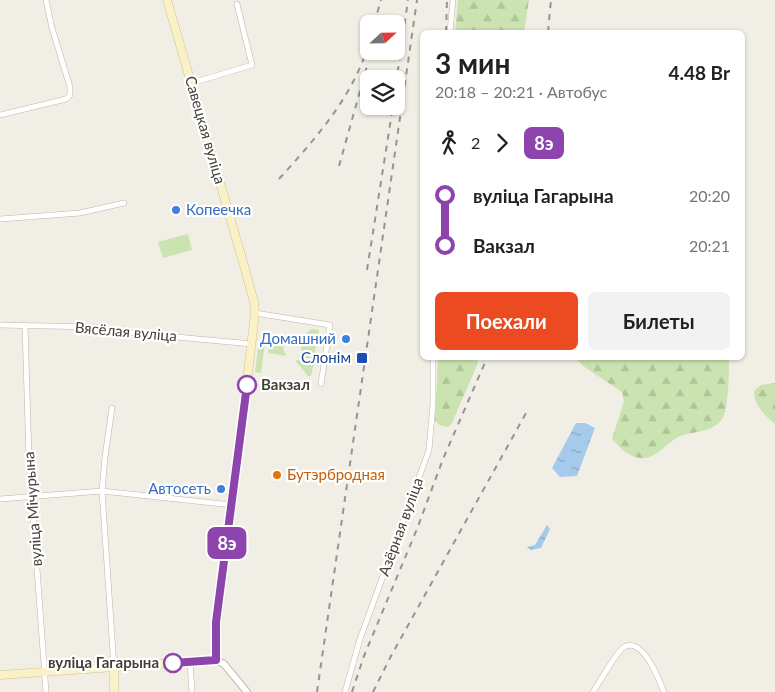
<!DOCTYPE html>
<html lang="ru">
<head>
<meta charset="utf-8">
<style>
	body { margin:0; font-family:Lato,sans-serif; background:#f2f2f2; color:#202124; height:100vh; display:flex; flex-direction:column; font-size:19px; white-space:nowrap }
	* { box-sizing:border-box; margin:0 }
	p { font-size:16px; color:#757577 }
	.icon { flex:none; width:28px; height:28px; fill:none; stroke:currentColor; stroke-width:2; stroke-linecap:round; stroke-linejoin:round }
	.map { position:relative; flex:1; overflow:hidden }
	.details { position:absolute; left:420px; top:30px; width:325px; height:330px; display:flex; flex-direction:column; background:#fff; border-radius:8px; box-shadow:0 1px 4px #0004 }
	.details>* { flex:none }
	.badge { padding:0 10px; border-radius:8px; font-size:18px; line-height:32px }
	.needle { width:32px; rotate:68deg }
	.fabs { position:absolute; left:360px; top:15px; display:grid; gap:10px }
	.fabs a { display:grid; place-items:center; width:45px; height:45px; border-radius:8px; background:#fff; box-shadow:0 1px 4px #0004; font-size:25px }
	.map>.badge { position:absolute; translate:-50% -50%; box-shadow:0 0 0 2px #fff }
	.legs { display:flex; align-items:center; gap:8px; height:55px; padding:0 15px; font-size:16px }
	.legs p { margin-inline-start:auto }
	.headline { display:flex; align-items:center; justify-content:space-between; height:85px; padding:0 15px }
	h1 { font-size:28px; font-weight:700; line-height:38px }
	.cta { display:flex; gap:10px; margin-top:auto; padding:10px 15px }
	.cta a { flex:1; height:58px; border-radius:8px; background:#ec4b22; color:#fff; font-size:20px; font-weight:700; line-height:58px; text-align:center }
	.cta a+a { background:#f2f2f2; color:#202124 }
	ul { padding:0 15px; list-style:none }
	li { display:flex; align-items:center; gap:18px; height:50px; font-size:19px }
	li i { display:grid; place-items:center; width:8px; height:100%; margin:0 6px; background:currentColor }
	li i::after { content:''; width:12px; height:12px; margin:-6px; border:4px solid; border-radius:50%; background:#fff }
	li p { margin-inline-start:auto }
	li:first-child i { background:linear-gradient(#0000 50%,currentColor 0) }
	li:last-child i { background:linear-gradient(currentColor 50%,#0000 0) }
	.map>svg:first-child { display:block }
	.green { fill:#cae3b0 }
	.forest { fill:url(#forest-firs) }
	.water { fill:url(#water-ripples) }
	.lines { fill:none; stroke-linecap:round; stroke-linejoin:round }
	.minor-casing { stroke:#bcb6a9; stroke-width:6 }
	.tertiary-casing { stroke:#bcb6a9; stroke-width:8 }
	.secondary-casing { stroke:#cfc397; stroke-width:9 }
	.minor { stroke:#fff; stroke-width:5 }
	.tertiary { stroke:#fff; stroke-width:6 }
	.secondary { stroke:#fbf1c6; stroke-width:8 }
	.rail { stroke:#949494; stroke-width:2; stroke-dasharray:6 6; stroke-linecap:butt }
	.line-1-casing { stroke:#fff; stroke-width:11 }
	.line-1 { stroke:#8e44ad; stroke-width:8 }
	.shop-dot { fill:#3f7fe0; stroke:#fff; stroke-width:2 }
	.transit-dot { fill:#1a4fb4; stroke:#fff; stroke-width:2 }
	.stop-1-dot { fill:#fff; stroke:#8e44ad; stroke-width:2.5 }
	.food-dot { fill:#e8710a; stroke:#fff; stroke-width:2 }
	.labels { text-anchor:middle; stroke-width:4.5; stroke-linejoin:round; paint-order:stroke }
	.street-label { font-size:15px; fill:#433f35; stroke:#fff }
	.shop-label { font-size:15px; fill:#366cbe; stroke:#fff; text-anchor:end }
	.transit-label { font-size:15px; fill:#164399; stroke:#fff; text-anchor:end }
	.stop-label { font-size:15px; font-weight:bold; fill:#433f35; stroke:#fff; text-anchor:start }
	.food-label { font-size:15px; fill:#c56008; stroke:#fff; text-anchor:start }
</style>
</head>
<body>
<div class="map">
<svg width="775" height="692" viewBox="0 0 775 692">
	<defs>
		<pattern id="forest-firs" width="22" height="20" patternUnits="userSpaceOnUse" patternTransform="scale(1.25)"><rect width="22" height="20" fill="#cae3b0"/><path d="M5 1l3.5 6h-7zM16 11l3.5 6h-7z" fill="#afc498"/></pattern>
		<pattern id="water-ripples" width="26" height="14" patternUnits="userSpaceOnUse" patternTransform="scale(1.25)"><rect width="26" height="14" fill="#a5caeb"/><path d="M2 4q2-2 4 0t4 0M15 11q2-2 4 0t4 0" fill="none" stroke="#88a5bf"/></pattern>
	</defs>
	<rect width="100%" height="100%" fill="#f1eee5"/>
	<path class="green" d="M188,234l4,16 -29,8 -5,-16z
		M312,329l7,1 -2,13 -20,-3z
		M269,339l19,3 -3,1 -2,6 3,7 -18,-3z
		M261,342l4,1 -4,30 -6,-1 3,-24z
		M299,343l17,3 -2,13 -17,-2c6,-3 6,-8 2,-14z
		M295,360l19,2 -3,14h-3z"/>
	<path class="forest" d="M458,0h71l-5,32h-69z
		M438,358h32l7,2 1,3 -27,62 -5,2 -7,-2 -4,-5z
		M576,358h153c0,13 0,51 -7,61 -10,14 -28,12 -42,17 -13,6 -24,24 -40,22 -11,-1 -21,-11 -28,-19l12,-38 -2,-9 -39,-26z
		M775,383v41c-11,-10 -21,-18 -21,-33l7,-6z"/>
	<path class="water" d="M576,423h9l10,5 -18,48 -17,1 -8,-9z
		M547,525l3,4 -9,19 -10,2 -4,-3 8,-2z"/>
	<g class="lines">
		<g class="minor-casing">
			<path id="minor" d="M450,32l3,-32
				M192,83l60,-18 -15,-61
				M0,115l66,-16 4,-4v-8l-18,-59 -6,-28
				M0,219l80,-6 44,-10
				M255,313l75,12 -9,59
				M0,325l96,2 16,4 140,13
				M25,325l4,134 17,233
				M112,408l-7,49 -3,34 12,176
				M0,499l102,-8 130,14
				M190,662l2,30
				M345,692l15,-53 69,-189 4,-46v-46
				M593,692c6,-9 24,-41 31,-45 19,-11 35,33 40,45"/>
		</g>
		<g class="tertiary-casing">
			<path id="tertiary" d="M216,660l8,4 23,28"/>
		</g>
		<g class="secondary-casing">
			<path id="secondary" d="M114,667v25
				M0,675l216,-15 1,-38 21,-163 17,-146 -1,-11 -11,-40 -76,-262"/>
		</g>
		<use href="#minor" class="minor"/>
		<use href="#tertiary" class="tertiary"/>
		<use href="#secondary" class="secondary"/>
		<path class="rail" d="M374,24l7,-24
			M446,32l1,-32
			M548,32l3,-32
			M396,84l12,-84
			M339,166l28,-100
			M279,179c37,-41 74,-82 90,-136
			M367,270l26,-164
			M317,692l100,-692
			M352,692l12,-36 53,-127 26,-70 44,-101
			M373,692l18,-36 135,-243"/>
	</g>
	<g class="lines">
		<g class="line-1-casing">
			<path id="line-1" d="M173,663l43,-3v-38l31,-237"/>
		</g>
		<use href="#line-1" class="line-1"/>
	</g>
	<g class="shop-dot">
		<circle cx="176" cy="210" r="5"/>
		<circle cx="346" cy="339" r="5"/>
		<circle cx="221" cy="489" r="5"/>
	</g>
	<rect class="transit-dot" x="356" y="352" width="12" height="12" rx="2.5"/>
	<g class="stop-1-dot">
		<circle cx="247" cy="385" r="9"/>
		<circle cx="173" cy="663" r="9"/>
	</g>
	<circle class="food-dot" cx="277" cy="475" r="5"/>
	<g class="labels">
		<g class="street-label">
			<text transform="translate(205 130) rotate(74)" y="5">Савецкая вуліца</text>
			<text transform="translate(126 332) rotate(5)" y="5">Вясёлая вуліца</text>
			<text transform="translate(33 509) rotate(-94)" y="5">вуліца Мічурына</text>
			<text transform="translate(401 527) rotate(-70)" y="5">Азёрная вуліца</text>
		</g>
		<g class="shop-label">
			<text x="186" y="215" text-anchor="start">Копеечка</text>
			<text x="336" y="344">Домашний</text>
			<text x="211" y="494">Автосеть</text>
		</g>
		<g class="transit-label">
			<text x="351" y="363">Слонім</text>
		</g>
		<g class="stop-label">
			<text x="261" y="390">Вакзал</text>
			<text x="159" y="668" text-anchor="end">вуліца Гагарына</text>
		</g>
		<g class="food-label">
			<text x="287" y="480">Бутэрбродная</text>
		</g>
	</g>
</svg>
<div class="fabs">
<a><svg class="needle" viewBox="-14 -14 28 28"><path d="M0-13l5 13h-10z" fill="#e53935"/><path d="M0 13l5-13h-10z" fill="#757577"/></svg></a>
<a><svg class="icon" aria-label="layers" viewBox="0 0 24 24"><path d="M12 4l9 5-9 5-9-5zM3 14l9 5 9-5"/></svg></a>
</div>
<b class="badge" style="left:227px;top:543px;background:#8e44ad;color:#fff">8э</b>
<section class="details">
<div class="headline"><div><h1>3 мин</h1><p>20:18 – 20:21 · Автобус</p></div><b>4.48 Br</b></div>
<div class="legs"><svg class="icon" aria-label="walk" viewBox="0 0 24 24"><circle cx="13" cy="4" r="2"/><path d="M13 8l-2 6 4 7M11 14l-3 7M7 12l3-4h3l4 4"/></svg>2<svg class="icon" aria-label="forward" viewBox="0 0 24 24"><path d="M9 5l7 7-7 7"/></svg><b class="badge" style="background:#8e44ad;color:#fff">8э</b></div>
<ul>
<li><i style="color:#8e44ad"></i><b>вуліца Гагарына</b><p>20:20</p></li>
<li><i style="color:#8e44ad"></i><b>Вакзал</b><p>20:21</p></li>
</ul>
<div class="cta"><a>Поехали</a><a>Билеты</a></div>
</section>
</div>
</body>
</html>
